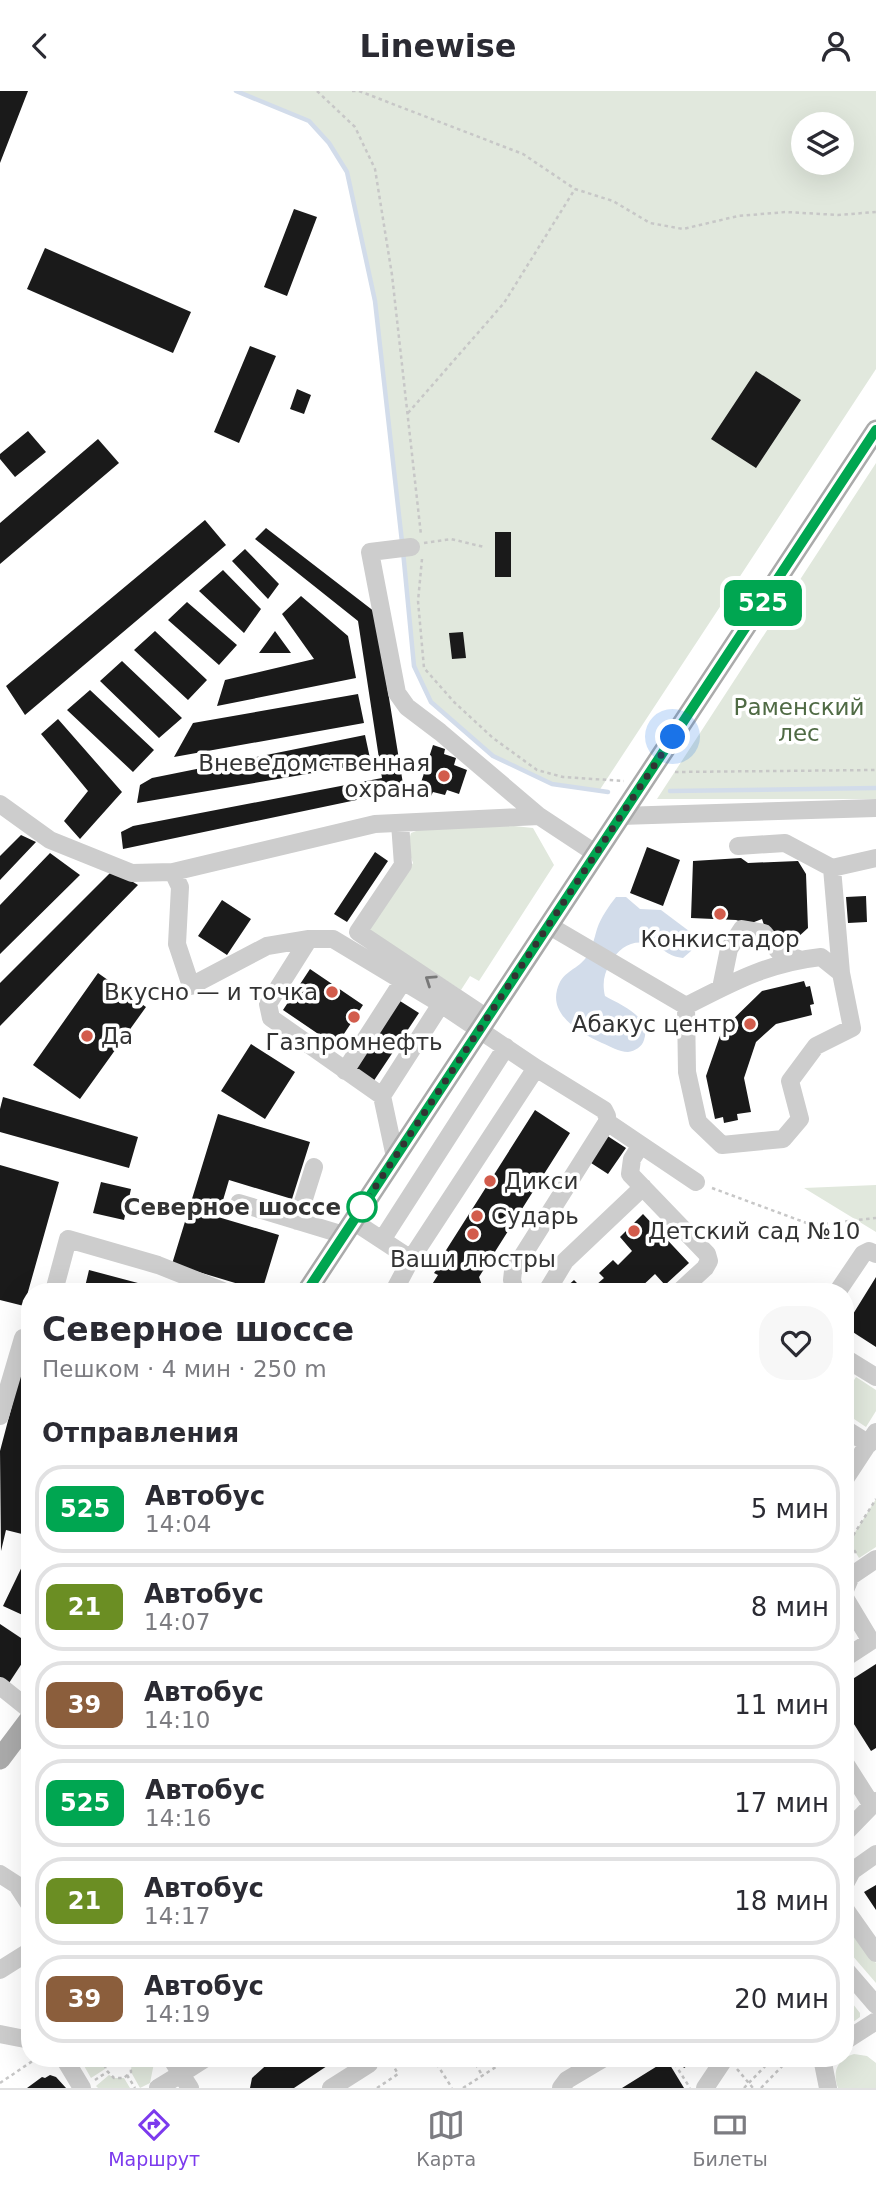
<!DOCTYPE html>
<html lang="ru">
<head>
<meta charset="utf-8">
<style>
	body { margin:0; font-family:"DejaVu Sans",sans-serif; background:#f7f7f7; color:#2b2b33; height:100vh; display:flex; flex-direction:column; font-size:26px; white-space:nowrap }
	* { box-sizing:border-box; margin:0 }
	p { font-size:23px; color:#7c7c81 }
	.icon { flex:none; width:38px; height:38px; fill:none; stroke:currentColor; stroke-width:2; stroke-linecap:round; stroke-linejoin:round }
	.map { position:relative; flex:1; overflow:hidden }
	.panel { position:absolute; left:21px; top:1192px; width:833px; height:784px; display:flex; flex-direction:column; background:#fff; border-radius:28px; box-shadow:0 7px 28px #0002 }
	.panel>* { flex:none }
	.badge { padding:0 14px; border-radius:10px; font-size:24px; line-height:46px }
	.tools { position:absolute; left:791px; top:21px; display:grid; gap:14px }
	.tools a { display:grid; place-items:center; width:63px; height:63px; border-radius:50%; background:#fff; box-shadow:0 7px 28px #0002; font-size:35px }
	.you { position:absolute; width:35px; height:35px; margin:-18px; border:5px solid #fff; border-radius:50%; background:#1a73e8; box-shadow:0 0 0 10px #1a73e833 }
	.map>.badge { position:absolute; translate:-50% -50%; box-shadow:0 0 0 4px #fff }
	h2 { padding:0 21px; font-size:26px; line-height:63px }
	.round { display:grid; place-items:center; flex:none; width:74px; height:74px; border-radius:28px; background:#f7f7f7 }
	.overview { display:flex; align-items:center; justify-content:space-between; height:119px; padding:0 21px }
	h1 { font-size:33px; font-weight:600; line-height:52px }
	ul { padding:0; list-style:none }
	li { display:flex; align-items:center; gap:21px; height:88px; margin:0 14px 10px; padding:0 7px; border:4px solid #e1e1e2; border-radius:28px }
	li div { flex:1 }
	li b { display:block; font-size:26px }
	li em { font-style:normal }
	li .badge { min-width:77px; font-weight:700; text-align:center }
	header { display:flex; justify-content:space-between; align-items:center; height:91px; padding:0 21px; background:#fff; font-size:32px; font-weight:600 }
	.dock { display:flex; justify-content:space-around; align-items:center; height:98px; border-top:2px solid #e1e1e2; background:#fff; font-size:19px; color:#7c7c81 }
	.dock a { display:grid; justify-items:center; gap:4px }
	.dock .active { color:#7c3aed }
	.map>svg:first-child { display:block }
	.green { fill:#e1e8dd; fill-rule:evenodd }
	.water { fill:#d2dcea }
	.lines { fill:none; stroke-linecap:round; stroke-linejoin:round }
	.stream { stroke:#d2dcea; stroke-width:4.5 }
	.building { fill:#1a1a1a }
	.path { stroke:#c7c7c7; stroke-width:2.5; stroke-dasharray:3.5 3.5; stroke-linecap:butt }
	.minor { stroke:#cdcdcd; stroke-width:18 }
	.major { stroke:#ababab; stroke-width:21 }
	.oneway { stroke:#787878 }
	.line-casing { stroke:#fff; stroke-width:16 }
	.line { stroke:#00a651; stroke-width:10 }
	.walk { stroke:#333; stroke-width:7; stroke-dasharray:0 12.6 }
	.poi-dot { fill:#d25c4c; stroke:#fff; stroke-width:2.5 }
	.stop-dot { fill:#fff; stroke:#00a651; stroke-width:3.5 }
	.labels { text-anchor:middle; stroke-width:7; stroke-linejoin:round; paint-order:stroke }
	.park-label { font-size:23px; fill:#4f6a44; stroke:#fff }
	.poi-label { font-size:23px; fill:#333; stroke:#fff; text-anchor:start }
	.stop-label { font-size:23px; font-weight:bold; fill:#333; stroke:#fff; text-anchor:end }
</style>
</head>
<body>
<header><svg class="icon" aria-label="back" viewBox="0 0 24 24"><path d="M15 5l-7 7 7 7"/></svg>Linewise<svg class="icon" aria-label="person" viewBox="0 0 24 24"><circle cx="12" cy="8" r="4"/><path d="M4 21q1-7 8-7t8 7"/></svg></header>
<div class="map">
<svg width="876" height="1997" viewBox="0 0 876 1997">
	<rect width="100%" height="100%" fill="#fff"/>
	<path class="green" d="M236,0h640v278l-277,422 -47,-7 -59,-28 -62,-54 -17,-36 -39,-365 -28,-129 -18,-29 -20,-22zM803,33h39v39h-39z
		M876,372v336h-219z
		M514,735l19,2 21,37 -75,116 -9,-5 -9,14 -93,-60 45,-67 -6,-17 4,-13 13,-5z
		M876,1094v47l-72,-44z
		M856,1286l20,13v21l-10,16 -21,-14v-19z
		M876,1408v48l-17,11 -10,-16z
		M845,1832l31,40v20l-31,-36z
		M845,1903l15,19v4l-15,11z
		M854,1963l13,2 9,7v25h-38c-6,-16 -1,-29 16,-34z
		M85,1967h22l-2,11 -14,9 -8,-14z
		M132,1967h19l3,5 -4,20 -10,5 -9,-16z
		M109,1984l6,3h9l6,10h-32l-2,-2z"/>
	<path class="water" d="M616,806h10l14,12 21,1 32,24 2,6 -4,11 -8,7c-16,-2 -18,-9 -30,-13 -20,-7 -33,2 -43,18 -6,11 -8,20 -5,33 16,9 47,21 39,44 -2,7 -9,11 -16,12 -9,0 -18,-6 -26,-9 -19,-9 -52,-26 -45,-53 5,-19 18,-19 28,-31 7,-9 9,-20 12,-30 4,-12 12,-23 19,-32z"/>
	<g class="lines">
		<path class="stream" d="M236,0l73,30 20,22 18,29 28,129 27,241
			M403,460l11,115 17,36 62,54 59,28 56,8
			M670,700l206,-3"/>
	</g>
	<path class="building" d="M0,0h28l-28,72z
		M294,118l23,8 -30,79 -23,-9z
		M45,157l146,64 -18,41 -146,-64z
		M250,255l26,10 -37,87 -25,-11z
		M756,280l45,29 -45,68 -45,-29z
		M297,298l14,6 -7,19 -14,-5z
		M28,340l18,21 -31,25 -15,-18v-5z
		M98,348l21,24 -119,101v-41z
		M205,429l21,25 -201,170 -19,-29z
		M266,437l109,84 29,178 -281,59 -2,-17 12,-6 249,-48 -24,-157 -103,-82z
		M495,441h16v45h-16z
		M245,458l34,35 -11,15 -36,-38z
		M223,479l38,39 -17,24 -45,-42z
		M301,505l47,40 8,42 -139,28 8,-26 89,-21 -32,-45z
		M187,511l50,43 -18,20 -51,-45z
		M155,540l52,49 -19,20 -54,-50z
		M275,540l16,22h-32z
		M463,541l3,26 -14,1 -3,-26z
		M122,570l60,57 -23,20 -59,-57z
		M90,599l64,60 -21,22 -66,-62z
		M358,603l6,29 -190,34 19,-34z
		M58,628l64,73 -42,47 -16,-18 24,-30 -47,-57z
		M365,644l6,28 -234,40 3,-18 12,-7z
		M433,654l12,4 -1,5 12,4 -2,7 13,5 -8,24 -12,-4 -2,5 -12,-3 -2,4 -13,-4z
		M21,744l15,7 -36,38v-24z
		M647,756l33,13 -17,46 -33,-13z
		M375,761l13,9 -41,61 -13,-8z
		M50,762l30,22 -80,79v-49z
		M741,767l7,5 50,-2 8,13 2,54 -11,10h-23l-8,-7 -4,-12 -13,5 -13,-4 -45,-2 2,-57z
		M113,779l25,15 -138,141v-43z
		M866,805l1,26 -19,1 -2,-26z
		M222,809l29,19 -24,36 -29,-19z
		M310,878l53,36 -27,41 -53,-36z
		M98,882l48,34 -66,92 -47,-34z
		M804,890l2,6 4,-1 4,18 -4,1 2,10 -36,9 -20,18 -12,36 7,34 -14,2 1,6 -14,3 -1,-6 -8,2 -9,-43 16,-46 40,-39z
		M400,910l19,12 -46,69 -19,-12z
		M251,953l44,28 -30,47 -44,-28z
		M3,1006l135,40 -9,31 -129,-36v-23z
		M535,1019l35,23 -91,144 5,14h-39l-3,-3 -2,3 -9,-5 7,-11 -4,-2 6,-8 5,3 5,-9 -7,-4z
		M218,1023l92,28 -18,57 -63,-19 -11,37 61,18 -17,56 -90,-27z
		M606,1044l20,13 -18,26 -20,-13z
		M0,1074l59,17 -35,124 -24,-6z
		M101,1091l30,7 -7,31 -31,-7z
		M643,1123l46,49 -24,22 -10,-11 -16,15 2,2h-52l15,-13 -5,-5 14,-13 5,5 14,-14 -12,-14z
		M89,1179l79,21h-84z
		M876,1186v70l-31,-20z
		M574,1189l11,11h-23z
		M24,1269l6,2v174l-24,-6 -5,21 -1,-100z
		M30,1459v62l-3,5 -24,-11z
		M0,1533l30,20v7l-21,32 -9,-6z
		M876,1573v84l-5,3 -26,-41v-16l7,-4 -7,-10 4,-2 2,2z
		M876,1794v25l-12,-18z
		M274,1967h65l-45,30h-44l2,-10z
		M677,1967h19l-1,3 -11,7z
		M667,1969l17,28h-62z
		M50,1984l6,2 10,11h-39l15,-11 3,1z"/>
	<g class="lines">
		<path class="path" d="M317,0l38,36 20,42 17,106 29,260
			M352,0h7l164,63 52,35 38,12 37,22 33,6 55,-13 48,-4 52,3 38,-3
			M408,322l96,-110 71,-114
			M424,452l27,-4 33,8
			M422,468l-4,42 6,67 30,34 39,36 44,32 26,7 61,4
			M675,681l201,-2
			M712,1097l100,37 64,-7
			M856,1462l-7,-11 27,-43
			M107,1967l-2,11 9,9h10l7,-6 -1,-14
			M433,1967l19,30
			M472,1967l10,17
			M671,1967l19,30
			M737,1978l16,19
			M127,1984l8,13
			M95,1989l12,-8
			M0,1992l37,-25
			M377,1997l21,-14 -9,-16
			M463,1997l47,-30
			M744,1997l29,-30
			M761,1997l29,-30"/>
		<path class="minor" d="M411,456l-41,5 27,141 10,14 33,25 99,84
			M0,713l50,36 82,33 41,-1 202,-48 164,-8 56,37
			M620,725l256,-8
			M400,732l3,42 -45,67 129,86
			M738,755l47,-3 47,25
			M173,781l7,15 -3,57 14,42 76,-40 42,-7
			M548,834l138,81 1,66 11,50 24,23 61,-6 17,-20 -10,-38 26,-35 36,-18 -11,-55 -20,-16c-54,6 -88,25 -135,49
			M841,882l-9,-105 44,-10
			M721,897l8,-39 13,-20 22,4 16,20 19,6
			M345,980l58,-90
			M382,1005l59,-92
			M607,1031l34,23 -9,14 -2,15 77,80 2,7 -4,7 -25,23
			M641,1054l55,37
			M395,1066l-13,-61 -111,-78 -3,-14 41,-65h24l108,65 95,64 68,42 3,6v6l-94,149 -1,9 3,11
			M239,1112l105,32
			M297,1130l17,-54
			M353,1130l58,38
			M382,1149l124,-193
			M54,1200l14,-52 90,26 65,26
			M394,1200l17,-32 125,-191
			M547,1200l18,-30 78,-74
			M838,1200l25,-37 6,-3 7,3
			M845,1267l31,19
			M0,1325l23,-78 7,2
			M845,1338l24,15
			M845,1388l31,-47
			M845,1499l6,-14 25,-17
			M845,1507l26,43 -26,17
			M0,1595l30,24
			M845,1672l26,41
			M845,1742l31,-32
			M0,1783l17,11 13,20
			M845,1793l7,-13 24,-17
			M845,1818l31,44
			M845,1878l31,36
			M0,1879l30,-19
			M0,1943l30,6
			M845,1950l31,-20
			M64,1967l18,30
			M822,1967l6,30
			M158,1997l23,-14 -10,-16
			M190,1997l-9,-14 25,-16
			M331,1997l38,-24 -4,-6
			M561,1997l6,-8 37,-22
			M705,1997l20,-30"/>
		<path class="major" d="M307,1200l569,-861
			M0,1668l30,-40"/>
	</g>
	<defs><path id="oneway-chevron" d="M-2-3.5L2.5 0L-2 3.5" fill="none" stroke-width="1.6" stroke-linecap="round" stroke-linejoin="round" transform="scale(1.75)"/></defs>
	<use class="oneway" href="#oneway-chevron" transform="translate(430 889) rotate(-146)"/>
	<g class="lines">
		<g class="line-casing">
			<path id="line" d="M307,1200l569,-861"/>
		</g>
		<use href="#line" class="line"/>
		<path class="walk" d="M362,1116l311,-470"/>
	</g>
	<g class="poi-dot">
		<circle cx="444" cy="685" r="7"/>
		<circle cx="720" cy="823" r="7"/>
		<circle cx="332" cy="901" r="7"/>
		<circle cx="354" cy="926" r="7"/>
		<circle cx="750" cy="933" r="7"/>
		<circle cx="87" cy="945" r="7"/>
		<circle cx="490" cy="1090" r="7"/>
		<circle cx="477" cy="1125" r="7"/>
		<circle cx="634" cy="1140" r="7"/>
		<circle cx="473" cy="1143" r="7"/>
	</g>
	<circle class="stop-dot" cx="362" cy="1116" r="14"/>
	<g class="labels">
		<g class="park-label">
			<text x="799" y="624">Раменский<tspan x="799" dy="26">лес</tspan></text>
		</g>
		<g class="poi-label">
			<text x="430" y="680" text-anchor="end">Вневедомственная<tspan x="430" dy="26">охрана</tspan></text>
			<text x="720" y="856" text-anchor="middle">Конкистадор</text>
			<text x="318" y="909" text-anchor="end">Вкусно — и точка</text>
			<text x="736" y="941" text-anchor="end">Абакус центр</text>
			<text x="101" y="953">Да</text>
			<text x="354" y="959" text-anchor="middle">Газпромнефть</text>
			<text x="504" y="1098">Дикси</text>
			<text x="491" y="1133">Сударь</text>
			<text x="648" y="1148">Детский сад №10</text>
			<text x="473" y="1176" text-anchor="middle">Ваши люстры</text>
		</g>
		<g class="stop-label">
			<text x="341" y="1124">Северное шоссе</text>
		</g>
	</g>
</svg>
<div class="tools">
<a><svg class="icon" aria-label="layers" viewBox="0 0 24 24"><path d="M12 4l9 5-9 5-9-5zM3 14l9 5 9-5"/></svg></a>
</div>
<div class="you" style="left:673px;top:646px"></div>
<b class="badge" style="left:763px;top:512px;background:#00a651;color:#fff">525</b>
<section class="panel">
<div class="overview"><div><h1>Северное шоссе</h1><p>Пешком · 4 мин · 250 m</p></div><a class="round"><svg class="icon" aria-label="heart" viewBox="0 0 24 24"><path d="M12 20l-8-8c-3-5 5-10 8-4 3-6 11-1 8 4z"/></svg></a></div>
<h2>Отправления</h2>
<ul>
<li><span class="badge" style="background:#00a651;color:#fff">525</span><div><b>Автобус</b><p>14:04</p></div><em>5 мин</em></li>
<li><span class="badge" style="background:#6b8e23;color:#fff">21</span><div><b>Автобус</b><p>14:07</p></div><em>8 мин</em></li>
<li><span class="badge" style="background:#8b5e3c;color:#fff">39</span><div><b>Автобус</b><p>14:10</p></div><em>11 мин</em></li>
<li><span class="badge" style="background:#00a651;color:#fff">525</span><div><b>Автобус</b><p>14:16</p></div><em>17 мин</em></li>
<li><span class="badge" style="background:#6b8e23;color:#fff">21</span><div><b>Автобус</b><p>14:17</p></div><em>18 мин</em></li>
<li><span class="badge" style="background:#8b5e3c;color:#fff">39</span><div><b>Автобус</b><p>14:19</p></div><em>20 мин</em></li>
</ul>
</section>
</div>
<nav class="dock">
<a class="active"><svg class="icon" aria-label="directions" viewBox="0 0 24 24"><path d="M12 3l9 9-9 9-9-9zM9 14v-3h6M13 9l2 2-2 2"/></svg>Маршрут</a>
<a><svg class="icon" aria-label="map" viewBox="0 0 24 24"><path d="M3 6l6-2 6 2 6-2v14l-6 2-6-2-6 2zM9 4v14M15 6v14"/></svg>Карта</a>
<a><svg class="icon" aria-label="tickets" viewBox="0 0 24 24"><path d="M3 7h18v10H3zM15 7v10"/></svg>Билеты</a>
</nav>
</body>
</html>
